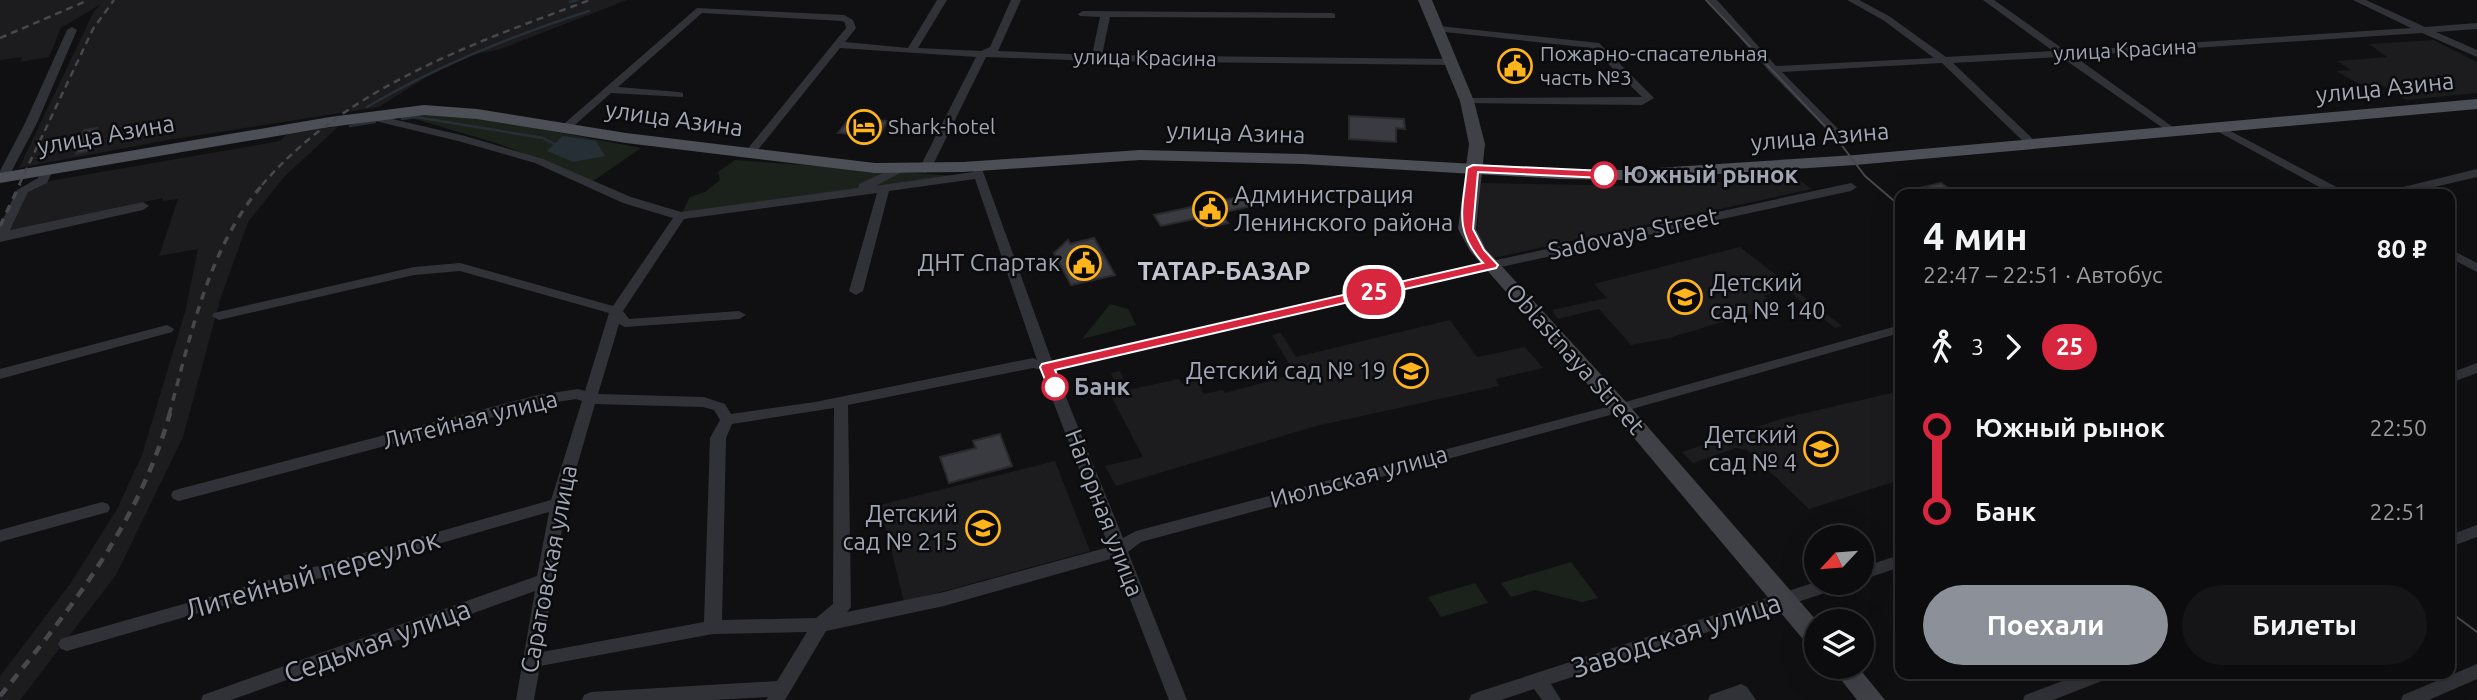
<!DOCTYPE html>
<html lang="ru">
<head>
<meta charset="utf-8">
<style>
	body { margin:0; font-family:Ubuntu,sans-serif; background:#151517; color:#f1f3f6; height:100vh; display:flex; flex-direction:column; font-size:26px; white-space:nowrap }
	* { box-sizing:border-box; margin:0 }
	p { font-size:23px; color:#9a9b9e }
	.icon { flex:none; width:38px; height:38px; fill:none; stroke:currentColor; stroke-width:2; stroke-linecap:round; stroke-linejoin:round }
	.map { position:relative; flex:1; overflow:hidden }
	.panel { position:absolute; left:1895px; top:189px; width:560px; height:490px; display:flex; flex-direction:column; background:#0c0c0e; border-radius:14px; box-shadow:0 7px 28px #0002,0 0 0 2px #2c2c2e }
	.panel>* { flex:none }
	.badge { padding:0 14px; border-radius:23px; font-size:24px; line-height:46px }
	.needle { width:46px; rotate:244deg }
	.controls { position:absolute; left:1804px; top:525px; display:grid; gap:14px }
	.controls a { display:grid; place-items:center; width:70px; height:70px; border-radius:50%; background:#0c0c0e; box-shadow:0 7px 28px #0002,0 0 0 2px #2c2c2e; font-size:35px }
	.map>.badge { position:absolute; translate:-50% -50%; box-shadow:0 0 0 4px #fff }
	.legs { display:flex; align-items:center; gap:10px; height:77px; padding:0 28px; font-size:23px }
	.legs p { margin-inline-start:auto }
	.headline { display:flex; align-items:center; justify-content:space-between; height:119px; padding:0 28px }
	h1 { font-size:38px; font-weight:700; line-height:52px }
	.primary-button { display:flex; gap:14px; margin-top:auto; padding:14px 28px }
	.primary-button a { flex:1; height:80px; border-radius:42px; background:#8c9099; color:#fff; font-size:28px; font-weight:700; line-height:80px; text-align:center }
	.primary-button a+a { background:#151517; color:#f1f3f6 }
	ul { padding:0 28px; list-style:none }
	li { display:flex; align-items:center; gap:24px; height:84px; font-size:26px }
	li i { display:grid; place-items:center; width:10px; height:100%; margin:0 9px; background:currentColor }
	li i::after { content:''; width:18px; height:18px; margin:-9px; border:5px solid; border-radius:50%; background:#0c0c0e }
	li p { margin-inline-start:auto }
	li:first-child i { background:linear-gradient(#0000 50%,currentColor 0) }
	li:last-child i { background:linear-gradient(currentColor 50%,#0000 0) }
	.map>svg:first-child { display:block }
	.built { fill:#1c1c1f }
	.green { fill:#1b221c }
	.water { fill:#262f36 }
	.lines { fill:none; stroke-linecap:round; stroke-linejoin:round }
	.stream { stroke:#262f36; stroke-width:2.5 }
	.building { fill:#3a3b40; stroke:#2a2a2e; stroke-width:2 }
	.street { fill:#313237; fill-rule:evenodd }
	.secondary { fill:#3f4147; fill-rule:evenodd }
	.primary { fill:#4d4f57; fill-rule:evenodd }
	.tram { stroke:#46484e; stroke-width:2 }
	.rail-far2 { stroke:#46484e; stroke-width:2.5; stroke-dasharray:7 5; stroke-linecap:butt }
	.rail-far1 { stroke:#46484e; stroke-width:3.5; stroke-dasharray:8 7; stroke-linecap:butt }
	.rail { stroke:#46484e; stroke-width:4.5; stroke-dasharray:10 8; stroke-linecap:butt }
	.line-1 { fill:#d7263d; stroke:#fff; stroke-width:2 }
	.stop-1-dot { fill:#fff; stroke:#d7263d; stroke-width:3.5 }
	.labels { text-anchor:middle; stroke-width:5; stroke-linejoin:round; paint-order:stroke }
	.far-street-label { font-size:21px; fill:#a1a6b4; stroke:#0b0b0d }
	.far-poi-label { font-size:21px; fill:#a1a6b4; stroke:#0b0b0d; text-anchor:start }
	.street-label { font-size:24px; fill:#a1a6b4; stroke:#0b0b0d }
	.stop-label { font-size:24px; font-weight:bold; fill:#a1a6b4; stroke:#0b0b0d; text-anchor:start }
	.poi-label { font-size:24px; fill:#a1a6b4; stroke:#0b0b0d; text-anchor:end }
	.neighbourhood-label { font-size:26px; font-weight:bold; fill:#c2c5d0; stroke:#0b0b0d }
	.near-street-label { font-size:28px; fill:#a1a6b4; stroke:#0b0b0d }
</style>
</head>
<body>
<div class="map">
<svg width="2477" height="700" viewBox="0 0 2477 700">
	<rect width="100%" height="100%" fill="#101012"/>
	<path class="built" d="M0,0h627l-129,50 -25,4 -45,22 -49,31 -211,33 -149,28 75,-157 7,-7 -40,24 -12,29 -29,5 2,-5 -22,3z
		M2433,40l44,22v31l-71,7 -26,-16h-21l-23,-13 15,-1 -14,-9 50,-4 -18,-13z
		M339,126l-54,50 -37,46 -28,78 -37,137 -67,138 -96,125h-20v-24l70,-92 47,-75 25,-54 43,-143 13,-63 -39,7 19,-57 -15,2v-3l-153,32 18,-39 21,-10 231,-40 6,-6z
		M1796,178l16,11 -319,69 -16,-24 4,-51 151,3z
		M1740,247l102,79 -7,2 -49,-39 -22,7 12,10 -107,32 -38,7 -32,-36 -41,10 -6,-9 55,-12 -13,-14z
		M1450,320l27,37 48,-10 18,21 -47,11 3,7 -183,40 -200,60 -11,-20 38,-9 -33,-63 8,-2 -7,-19 9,-2 8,19 51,-11 3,5 16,-4 5,14 20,-4 2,3 70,-19 -23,-39 9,-2 15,24z
		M1900,391v89l-91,29 -62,-59 -11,-2 -43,15 -11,-11 102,-34z
		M1055,461l35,90 -186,51 -24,-97z"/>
	<path class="green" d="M423,114l42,1 176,33 -48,33 -94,-37 -94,-28z
		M735,160l221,16 -275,39 9,-18 15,-5 15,-12 -2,-8z
		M1110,304l18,5 8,16 -54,14z
		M1571,562l27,36 -16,4 -47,-12 -24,7 -10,-14z
		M1475,583l13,20 -47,14 -13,-20z"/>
	<path class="water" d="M563,136l33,5 9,15 -32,6 -26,-11z"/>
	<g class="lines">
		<path class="stream" d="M570,2l7,-2
			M367,107c70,-41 144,-71 222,-96
			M402,119l14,-2 127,21 11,6
			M350,126l25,-4"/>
	</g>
	<path class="building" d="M1349,116l55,3 1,10 -9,-1v14l-47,-3z
		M849,119l39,2 -9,15 -41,-3z
		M97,128l-8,23 -13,3 8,-24z
		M1941,183l15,11h-44l-1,-4z
		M1248,195l8,10 -35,8 7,10 -23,5 -6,-10 -38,8 -7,-11z
		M1094,238l21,37 -44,10 -17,-32 14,-13 2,4z
		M1000,434l12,32 -63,17 -9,-26 36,-9 -3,-7z"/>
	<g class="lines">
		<path class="street" d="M937,0h10l-29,48 63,3 9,-4 21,-47h10l-23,51 94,4 8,-38 -20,-1 -2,-2 5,-3 249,2 3,1v4l-225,-1 -8,38 350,4 5,3 -5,3 -356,-4 -110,-4 -55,112 -6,4 -6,-4 57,-112 -136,-9 -87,108h-8v-4l101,-124 -1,-5 -3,-2 -140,-8 -84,74 61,5 4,1v4l-72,-4 -43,38 -4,1 -6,-3 139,-121 147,7 9,5 3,8 -11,14 63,6z
			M1707,0h10l59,66 158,-8 -51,-38 -36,-20h12l30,16 57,41 107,-6 -70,-51h11l72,51 345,-23 -58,-28h13l59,27 52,-4v6l-41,3 41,18v7l-55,-24 -348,23 103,74v4l-4,1 -112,-78 -108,6 83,79 2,2 -6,3 -4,-1 -86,-83 -160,9 66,67 2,2 -6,3 -4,-1 -71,-72z
			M1439,26l160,17 55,55 -12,7 -179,-2 -1,-2 5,-3 175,-1 -50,-49 -157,-17v-4z
			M72,27l5,3 -40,93 -29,55 -8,3v-10l25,-48 42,-93z
			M371,114l94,22 78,23 88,38 50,15 177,-24 1,-4 41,-19 4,2v4l-29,15 98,-14v-6h8l71,195 449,-102 350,-76 6,4 -6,4 -350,76 -446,103 68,168 13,-7 482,-127 282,-79v8l-275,78 -484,131 -13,10 59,148h-18l-55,-142 -170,48 -118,25 -41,69h-19l2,-3 -55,3h-131l2,-5 7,-3 186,-11 30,-49 -94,2 -173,32 -6,34h-18l19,-109 -304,109h-30l2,-5 334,-119 12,-64 -482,139 -6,-2 -3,-5 3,-5 6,-2 484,-137 31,-99 -6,-2 -38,6 -359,96 -6,-2 -2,-4 2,-4 6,-2 359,-94 40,-6 7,2 24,-78 -149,-42 -46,4 -195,45 -7,-4 2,-3 200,-46 46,-4 153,43 60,-88 -50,-15 -88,-40 -77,-22 -91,-22 -2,-2zM975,179l62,181 -4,-2 -218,44 -84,12 -6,-10 -21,-7 -106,-3 21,-70 6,3 114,-8 7,-4 -7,-4 -110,8 -6,-8 61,-92 193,-26 -28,98 7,4 7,-4 26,-100zM1033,368l8,2 68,177 -165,45 -97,20 4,-5 -3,-202zM595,404l108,3 11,3 6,10 -10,18 -6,184 -162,30 24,-148zM834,408l-1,196 -17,14 -94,2 4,-182 6,-14z
			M2219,125l125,66 2,3h-14l-117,-64 -2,-2z
			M47,166l6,4 -6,13 -19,9 -18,38 133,-28 6,4 -6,4 -143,32v-17l17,-35 21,-12 5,-10z
			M2477,169v8l-72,17h-20l2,-3z
			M2450,249l27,14v9l-27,-14z
			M167,325l7,4 -2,3 -172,47v-10z
			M2477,363v10l-27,10v-10z
			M102,502l6,2 2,4 -2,4 -108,30v-12z
			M2477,525v12l-27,10v-12z
			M1900,555v12l-38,13v-13z
			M1816,582l26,1 -2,5 -289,96 10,16h-19l-8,-11 -33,11h-32l2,-5 7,-3z
			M2477,664v15l-48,21h-28l2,-5z
			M2081,674h29l-3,5 -54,21h-30l2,-5z
			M1741,684l6,3 9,13h-48l2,-5z"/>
		<path class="secondary" d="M1418,0h14l42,101 11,43 -9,85 10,20 141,154 190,218 -1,25 -9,-2 -194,-231 -143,-162 -12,-22 11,-85 -9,-43z
			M1831,667h27l27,33h-28z"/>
		<path class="primary" d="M2477,99v10l-622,56 -229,15 -65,-1 -258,-15 -163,-4 -177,12 -88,1 -249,-30 -149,-24 -53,-4 -94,12 -330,56v-10l330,-56 94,-12 53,4 149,24 249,30 88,-1 177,-12 163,4 258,15 65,1 229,-15z"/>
		<path class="tram" d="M1706,0l131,139 28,37 35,30
			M2450,612l27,20"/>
		<path class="rail-far2" d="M0,38l84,-36
			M19,185l74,-156 21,-29
			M262,185c85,-98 209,-141 328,-185"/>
		<path class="rail-far1" d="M0,226l20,-42
			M169,415c22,-80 39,-167 94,-231"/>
		<path class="rail" d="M0,696c71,-87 139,-173 170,-283"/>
	</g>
	<path class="line-1" d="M1473,165l131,6 6,4 -6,3 -126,-6 -5,57 11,21 14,15 -2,3 -441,102 7,17 -7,5 -7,-5 -8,-20 2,-3 441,-101c-30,-33 -20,-54 -16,-95z"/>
	<defs>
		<g id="civic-ring" transform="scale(1.75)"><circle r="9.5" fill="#0b0b0d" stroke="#ffb41c" stroke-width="1.5"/><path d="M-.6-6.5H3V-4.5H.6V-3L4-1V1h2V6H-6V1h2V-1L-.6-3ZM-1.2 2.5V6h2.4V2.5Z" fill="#ffb41c"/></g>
		<g id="hotel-ring" transform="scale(1.75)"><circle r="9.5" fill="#0b0b0d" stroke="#ffb41c" stroke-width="1.5"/><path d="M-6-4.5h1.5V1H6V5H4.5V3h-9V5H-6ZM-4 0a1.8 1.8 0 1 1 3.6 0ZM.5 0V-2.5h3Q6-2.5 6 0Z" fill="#ffb41c"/></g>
		<g id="school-ring" transform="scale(1.75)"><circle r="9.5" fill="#0b0b0d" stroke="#ffb41c" stroke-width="1.5"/><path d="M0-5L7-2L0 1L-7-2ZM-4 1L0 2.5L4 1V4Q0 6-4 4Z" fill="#ffb41c"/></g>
	</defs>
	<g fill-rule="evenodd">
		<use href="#civic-ring" x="1515" y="66"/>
		<use href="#hotel-ring" x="864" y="127"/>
		<use href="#civic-ring" x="1210" y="209"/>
		<use href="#civic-ring" x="1084" y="263"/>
		<use href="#school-ring" x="1685" y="297"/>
		<use href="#school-ring" x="1411" y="371"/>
		<use href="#school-ring" x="1821" y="449"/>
		<use href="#school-ring" x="983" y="528"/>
	</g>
	<g class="stop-1-dot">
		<circle cx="1604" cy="175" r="12"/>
		<circle cx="1055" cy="387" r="12"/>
	</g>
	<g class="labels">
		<g class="far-street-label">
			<text transform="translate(2125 50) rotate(-3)" y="7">улица Красина</text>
			<text transform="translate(1145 58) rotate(1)" y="7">улица Красина</text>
		</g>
		<g class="far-poi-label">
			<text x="1540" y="61">Пожарно-спасательная<tspan x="1540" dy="24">часть №3</tspan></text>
			<text x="888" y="134">Shark-hotel</text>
		</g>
		<g class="street-label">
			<text transform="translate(2385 88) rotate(-6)" y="8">улица Азина</text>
			<text transform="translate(674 119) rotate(8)" y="8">улица Азина</text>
			<text transform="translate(1236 133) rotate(2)" y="8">улица Азина</text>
			<text transform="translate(106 135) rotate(-10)" y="8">улица Азина</text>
			<text transform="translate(1820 137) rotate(-5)" y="8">улица Азина</text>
			<text transform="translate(1633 234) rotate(-12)" y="8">Sadovaya Street</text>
			<text transform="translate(1575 359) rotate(48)" y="8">Oblastnaya Street</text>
			<text transform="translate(470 420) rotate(-14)" y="8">Литейная улица</text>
			<text transform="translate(1359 477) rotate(-15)" y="8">Июльская улица</text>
			<text transform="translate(1104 513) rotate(69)" y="8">Нагорная улица</text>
			<text transform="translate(549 569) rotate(-79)" y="8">Саратовская улица</text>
		</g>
		<g class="stop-label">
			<text x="1623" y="183">Южный рынок</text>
			<text x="1074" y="395">Банк</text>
		</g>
		<g class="poi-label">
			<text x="1234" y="203" text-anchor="start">Администрация<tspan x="1234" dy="28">Ленинского района</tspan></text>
			<text x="1060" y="271">ДНТ Спартак</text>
			<text x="1710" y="291" text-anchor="start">Детский<tspan x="1710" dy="28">сад № 140</tspan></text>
			<text x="1386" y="379">Детский сад № 19</text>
			<text x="1797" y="443">Детский<tspan x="1797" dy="28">сад № 4</tspan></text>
			<text x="958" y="522">Детский<tspan x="958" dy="28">сад № 215</tspan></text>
		</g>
		<g class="neighbourhood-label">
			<text x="1224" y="280">ТАТАР-БАЗАР</text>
		</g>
		<g class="near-street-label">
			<text transform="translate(312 574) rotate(-16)" y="10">Литейный переулок</text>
			<text transform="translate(1676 635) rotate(-18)" y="10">Заводская улица</text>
			<text transform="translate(377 641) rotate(-20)" y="10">Седьмая улица</text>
		</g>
	</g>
</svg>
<div class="controls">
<a><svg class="needle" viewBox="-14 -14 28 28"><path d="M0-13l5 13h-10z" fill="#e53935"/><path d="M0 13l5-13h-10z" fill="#9a9b9e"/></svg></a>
<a><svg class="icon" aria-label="layers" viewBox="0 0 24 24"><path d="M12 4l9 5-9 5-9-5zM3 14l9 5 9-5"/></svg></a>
</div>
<b class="badge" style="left:1374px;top:292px;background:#d7263d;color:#fff">25</b>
<section class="panel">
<div class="headline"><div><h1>4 мин</h1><p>22:47 – 22:51 · Автобус</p></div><b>80 ₽</b></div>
<div class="legs"><svg class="icon" aria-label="walk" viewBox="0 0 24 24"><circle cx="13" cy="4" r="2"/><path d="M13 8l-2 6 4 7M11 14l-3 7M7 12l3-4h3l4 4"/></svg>3<svg class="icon" aria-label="forward" viewBox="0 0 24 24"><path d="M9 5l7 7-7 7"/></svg><b class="badge" style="background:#d7263d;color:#fff">25</b></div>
<ul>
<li><i style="color:#d7263d"></i><b>Южный рынок</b><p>22:50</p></li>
<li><i style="color:#d7263d"></i><b>Банк</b><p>22:51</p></li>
</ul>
<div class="primary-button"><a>Поехали</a><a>Билеты</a></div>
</section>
</div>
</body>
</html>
